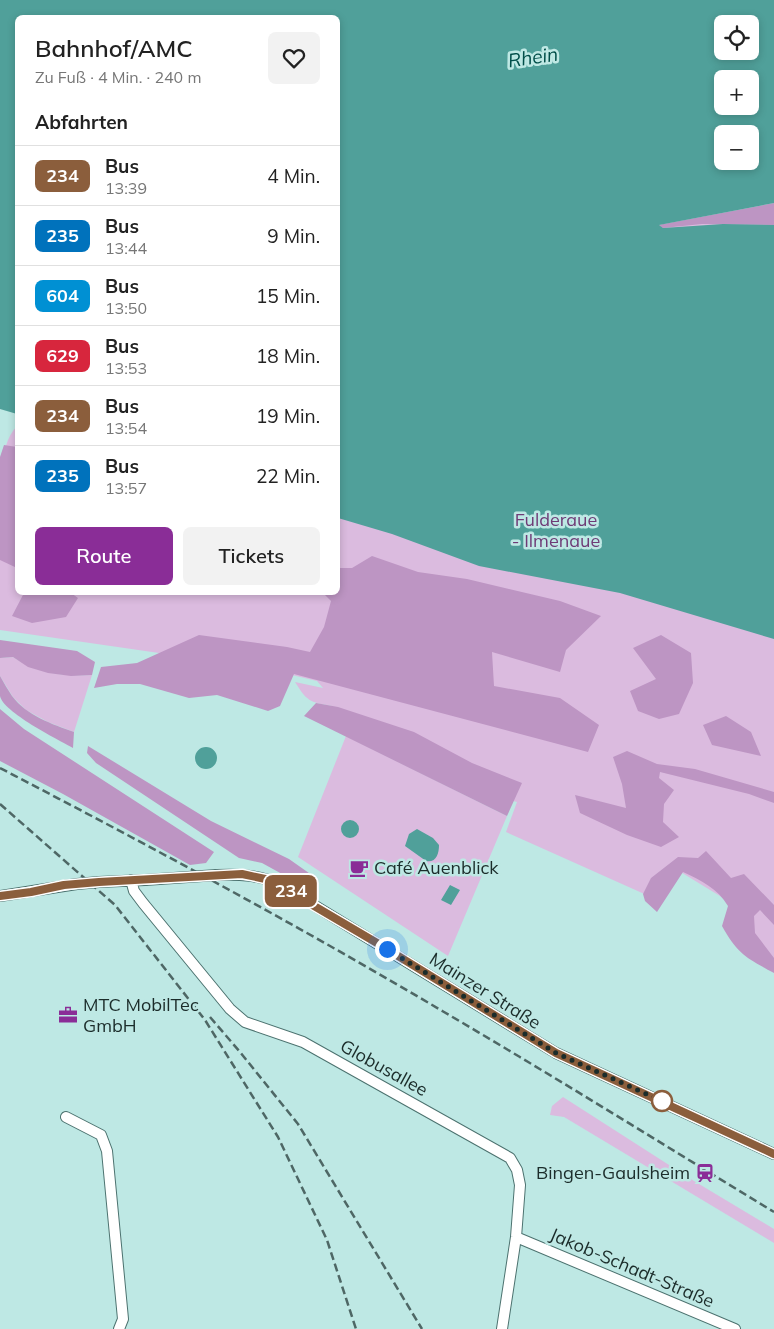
<!DOCTYPE html>
<html lang="de">
<head>
<meta charset="utf-8">
<style>
	body { margin:0; font-family:Mulish,sans-serif; background:#f2f2f2; color:#222; height:100vh; display:flex; flex-direction:column; font-size:19px; white-space:nowrap }
	* { box-sizing:border-box; margin:0 }
	p { font-size:16px; color:#767676 }
	.icon { flex:none; width:28px; height:28px; fill:none; stroke:currentColor; stroke-width:2; stroke-linecap:round; stroke-linejoin:round }
	.map { position:relative; flex:1; overflow:hidden }
	.sheet { position:absolute; left:15px; top:15px; width:325px; height:580px; display:flex; flex-direction:column; background:#fff; border-radius:8px; box-shadow:0 2px 8px #0003 }
	.sheet>* { flex:none }
	.badge { padding:0 10px; border-radius:8px; font-size:18px; line-height:32px }
	.buttons { position:absolute; left:714px; top:15px; display:grid; gap:10px }
	.buttons a { display:grid; place-items:center; width:45px; height:45px; border-radius:8px; background:#fff; box-shadow:0 2px 8px #0003; font-size:25px }
	.you { position:absolute; width:25px; height:25px; margin:-12px; border:4px solid #fff; border-radius:50%; background:#1a73e8; box-shadow:0 0 0 8px #1a73e833 }
	.map>.badge { position:absolute; translate:-50% -50%; box-shadow:0 0 0 2px #fff }
	h2 { padding:0 20px; font-size:19px; line-height:45px }
	.round { display:grid; place-items:center; flex:none; width:52px; height:52px; border-radius:8px; background:#f2f2f2 }
	.headline { display:flex; align-items:center; justify-content:space-between; height:85px; padding:0 20px }
	h1 { font-size:24px; font-weight:600; line-height:38px }
	.cta { display:flex; gap:10px; margin-top:auto; padding:10px 20px }
	.cta a { flex:1; height:58px; border-radius:8px; background:#8a2d97; color:#fff; font-size:20px; font-weight:600; line-height:58px; text-align:center }
	.cta a+a { background:#f2f2f2; color:#222 }
	ul { padding:0; list-style:none }
	li { display:flex; align-items:center; gap:15px; height:60px; padding:0 20px; border-top:1px solid #e0e0e0 }
	li div { flex:1 }
	li b { display:block; font-size:19px }
	li em { font-style:normal }
	li .badge { min-width:55px; font-weight:700; text-align:center }
	.map>svg:first-child { display:block }
	.green { fill:#dbbbdf }
	.forest { fill:#bd95c3 }
	.water { fill:#50a09a; fill-rule:evenodd }
	.lines { fill:none; stroke-linecap:round; stroke-linejoin:round }
	.minor-casing { stroke:#4c726f; stroke-width:12 }
	.minor { stroke:#fff; stroke-width:10 }
	.rail { stroke:#4e6765; stroke-width:2.5; stroke-dasharray:8 4; stroke-linecap:butt }
	.minor-bridge-casing { stroke:#4c726f; stroke-width:12; stroke-linecap:butt }
	.minor-bridge { stroke:#fff; stroke-width:10 }
	.line-casing { stroke:#fff; stroke-width:11 }
	.line { stroke:#8b5e3c; stroke-width:8 }
	.walk { stroke:#1b2c2a; stroke-width:5; stroke-dasharray:0 9 }
	.stop-dot { fill:#fff; stroke:#8b5e3c; stroke-width:2.5 }
	.labels { text-anchor:middle; stroke-width:5; stroke-linejoin:round; paint-order:stroke }
	.park-label { font-size:18px; fill:#6e3b76; stroke:#bee8e4 }
	.poi-label { font-size:18px; fill:#1b2c2a; stroke:#bee8e4; text-anchor:start }
	.street-label { font-size:18px; fill:#1b2c2a; stroke:#bee8e4 }
	.water-label { font-size:19px; font-style:italic; fill:#014e49; stroke:#bee8e4 }
</style>
</head>
<body>
<div class="map">
<svg width="774" height="1329" viewBox="0 0 774 1329">
	<rect width="100%" height="100%" fill="#bee8e4"/>
	<path class="green" d="M774,208v756l-41,-60 -54,-33 -19,30 -154,-69 11,-30 -48,-12 -137,-84c-23,-4 -25,-5 -37,-24l28,6 -6,-7 -54,-13 -263,-38v-161c4,-15 6,-32 17,-43l1,166h320v-312z
		M13,657c27,17 48,19 79,18l-18,57 -26,-10 -22,-12 -13,-13 -13,-21v-18z
		M346,736l161,80 -59,140 -150,-99z
		M563,1097l131,84 80,48v14l-210,-126 -14,-2 2,-9z"/>
	<path class="forest" d="M774,203v22l-72,-1 -39,4 -5,-3z
		M4,445l13,2v121l-17,-8v-103z
		M372,556l46,16 49,7 93,22 41,15 -35,34 -6,22 -68,-20 2,34 66,12 39,27 -11,27 -294,-78 -14,32 -12,5 -51,-16 -28,3 -49,-14h-23l-23,4 7,-21 36,-4 62,-28 88,12 23,5 14,-25 7,-26 -8,-8 15,-1v-24h14z
		M24,593h47l7,5 -12,19 -34,6 -20,-7z
		M661,635l30,18 2,30 -14,31 -20,5 -21,-8 -8,-20 26,-12 -23,-31z
		M0,640l77,11 18,11 -3,13 -21,1 -23,-3 -20,-6 -15,-10 -13,1z
		M0,676c4,7 8,14 12,20 15,20 40,28 62,36l-1,16c-16,-9 -70,-36 -73,-52 0,-6 0,-14 0,-20z
		M316,703l22,4 76,25 58,31 50,20 -15,33 -203,-100z
		M0,709l24,20 190,123 -8,11 -16,2 -127,-71 -63,-33z
		M726,716l25,16 10,24 -49,-11 -9,-20z
		M88,746l123,75 78,38 27,19 -3,13 -51,-28 -23,-5 -143,-95 -9,-10z
		M627,751l30,13 38,5 79,23v11l-25,-9 -89,-22 -1,6 15,12 -10,14 -1,18 16,15 -18,10 -34,-12 -47,-22 -5,-18 51,13 -4,-24 -9,-27z
		M706,851l25,27 13,-4 30,31v20l-14,-15 -6,6 1,17 19,25v15c-27,-15 -36,-18 -52,-47l6,-20c-11,-18 -26,-25 -45,-34l-26,40 -12,-11 -2,-7 8,-16 27,-21 20,1z"/>
	<path class="water" d="M0,0h774v203l-115,22 4,3 60,-4 51,1v414l-154,-46 -141,-27 -87,-32 -54,-16v-500h-320l-1,396 -17,-5zM722,24h28v27h-28zM722,79h28v27h-28zM722,134h28v27h-28z
		M195 758a11 11 0 1 1 22 0a11 11 0 1 1-22 0Z
		M341 829a9 9 0 1 1 18 0a9 9 0 1 1-18 0Z
		M417,829l16,9 6,7c0,9 -3,18 -13,16l-21,-15 4,-12z
		M450,885l10,5 -9,15 -10,-5z"/>
	<g class="lines">
		<g class="minor-casing">
			<path id="minor" d="M217,875c23,-1 43,0 64,10l275,168 218,101
				M131,880l3,11 9,12 87,106 15,13 58,20 207,116 7,12 3,15 -4,52 -14,92
				M99,882l46,-2
				M0,896l77,-12
				M66,1117l35,18 6,16 16,168 -4,10
				M516,1237l219,92"/>
		</g>
		<use href="#minor" class="minor"/>
		<path class="rail" d="M0,768c150,78 299,158 444,244 111,65 220,133 330,200
			M0,804l115,101 90,115 73,117 49,103 29,89
			M210,1017l30,35 58,72 124,205"/>
		<g class="minor-bridge-casing">
			<path id="minor-bridge" d="M145,880l72,-5
				M77,884l22,-2"/>
		</g>
		<use href="#minor-bridge" class="minor-bridge"/>
	</g>
	<g class="lines">
		<g class="line-casing">
			<path id="line" d="M0,896l31,-4 33,-7 35,-3 143,-8 28,6 107,63 179,110 218,101"/>
		</g>
		<use href="#line" class="line"/>
		<path class="walk" d="M387,949l169,104 106,48"/>
	</g>
	<defs>
		<g id="cafe-bare" transform="scale(1.5)"><path d="M-5.5-4.5H6V0H3Q3 3.5 0 3.5H-2.5Q-5.5 3.5-5.5 0ZM3-3.2v2h1.7v-2ZM-6 4.5H4V6H-6Z" fill="#8a2d97" stroke="#bee8e4" stroke-width="2.5" paint-order="stroke"/></g>
		<g id="office-bare" transform="scale(1.5)"><path d="M-6-3h4V-5.5h4V-3h4V5H-6ZM-1-4.5V-3h2v-1.5ZM-6 0V1H6V0Z" fill="#8a2d97" stroke="#bee8e4" stroke-width="2.5" paint-order="stroke"/></g>
		<g id="station-bare" transform="scale(1.5)"><path d="M-3-6H3Q5-6 5-4V2Q5 4 3 4L4.5 6H3L1.5 4h-3L-3 6H-4.5L-3 4Q-5 4-5 2V-4Q-5-6-3-6ZM-3.5-4v3h7v-3ZM-3.5 1v1.5H-2V1ZM2 1v1.5H3.5V1Z" fill="#8a2d97" stroke="#bee8e4" stroke-width="2.5" paint-order="stroke"/></g>
	</defs>
	<g fill-rule="evenodd">
		<use href="#cafe-bare" x="359" y="868"/>
		<use href="#office-bare" x="68" y="1015"/>
		<use href="#station-bare" x="705" y="1173"/>
	</g>
	<circle class="stop-dot" cx="662" cy="1101" r="10"/>
	<g class="labels">
		<g class="park-label">
			<text x="556" y="526">Fulderaue<tspan x="556" dy="21">- Ilmenaue</tspan></text>
		</g>
		<g class="poi-label">
			<text x="374" y="874">Café Auenblick</text>
			<text x="83" y="1011">MTC MobilTec<tspan x="83" dy="21">GmbH</tspan></text>
			<text x="690" y="1179" text-anchor="end">Bingen-Gaulsheim</text>
		</g>
		<g class="street-label">
			<text transform="translate(485 991) rotate(32)" y="6">Mainzer Straße</text>
			<text transform="translate(384 1068) rotate(29)" y="6">Globusallee</text>
			<text transform="translate(632 1268) rotate(23)" y="6">Jakob-Schadt-Straße</text>
		</g>
		<g class="water-label">
			<text transform="translate(533 57) rotate(-8)" y="7">Rhein</text>
		</g>
	</g>
</svg>
<div class="buttons">
<a><svg class="icon" aria-label="locate" viewBox="0 0 24 24"><circle cx="12" cy="12" r="6"/><path d="M12 2v4M12 18v4M2 12h4M18 12h4"/></svg></a>
<a>+</a>
<a>−</a>
</div>
<div class="you" style="left:387px;top:949px"></div>
<b class="badge" style="left:291px;top:891px;background:#8b5e3c;color:#fff">234</b>
<section class="sheet">
<div class="headline"><div><h1>Bahnhof/AMC</h1><p>Zu Fuß · 4 Min. · 240 m</p></div><a class="round"><svg class="icon" aria-label="heart" viewBox="0 0 24 24"><path d="M12 20l-8-8c-3-5 5-10 8-4 3-6 11-1 8 4z"/></svg></a></div>
<h2>Abfahrten</h2>
<ul>
<li><span class="badge" style="background:#8b5e3c;color:#fff">234</span><div><b>Bus</b><p>13:39</p></div><em>4 Min.</em></li>
<li><span class="badge" style="background:#0072bc;color:#fff">235</span><div><b>Bus</b><p>13:44</p></div><em>9 Min.</em></li>
<li><span class="badge" style="background:#0090d3;color:#fff">604</span><div><b>Bus</b><p>13:50</p></div><em>15 Min.</em></li>
<li><span class="badge" style="background:#d7263d;color:#fff">629</span><div><b>Bus</b><p>13:53</p></div><em>18 Min.</em></li>
<li><span class="badge" style="background:#8b5e3c;color:#fff">234</span><div><b>Bus</b><p>13:54</p></div><em>19 Min.</em></li>
<li><span class="badge" style="background:#0072bc;color:#fff">235</span><div><b>Bus</b><p>13:57</p></div><em>22 Min.</em></li>
</ul>
<div class="cta"><a>Route</a><a>Tickets</a></div>
</section>
</div>
</body>
</html>
